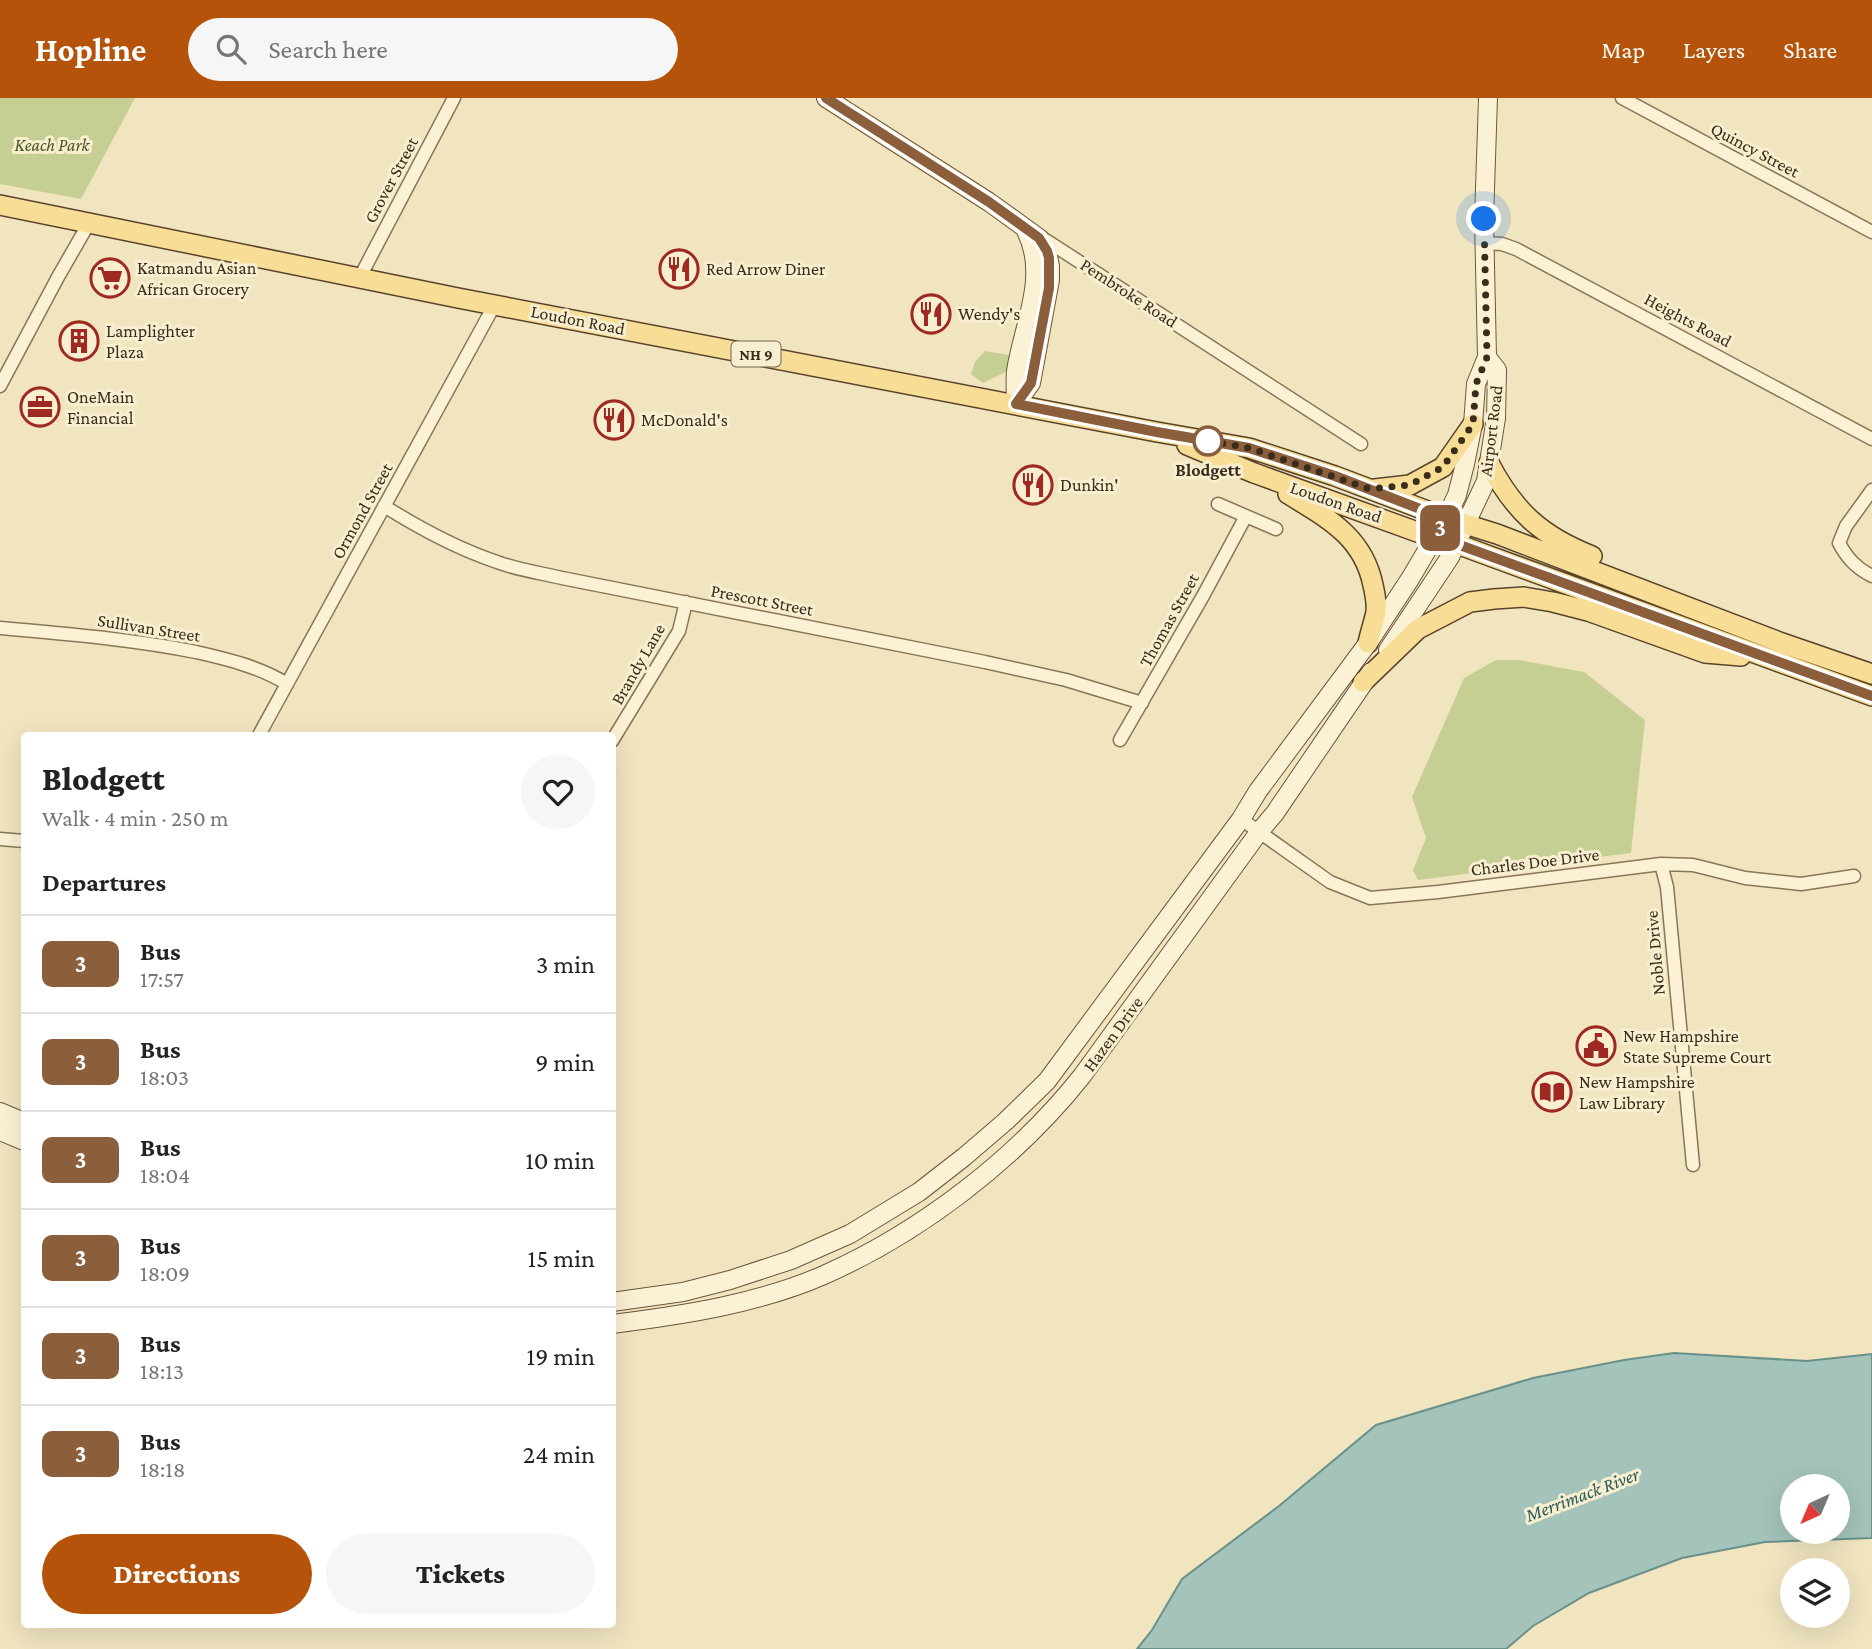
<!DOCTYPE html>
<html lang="en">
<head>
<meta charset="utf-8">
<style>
	body { margin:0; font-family:"Crimson Pro",serif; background:#f6f6f6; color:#222; height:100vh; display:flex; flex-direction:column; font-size:26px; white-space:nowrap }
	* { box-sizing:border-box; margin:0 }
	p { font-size:23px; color:#767676 }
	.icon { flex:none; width:38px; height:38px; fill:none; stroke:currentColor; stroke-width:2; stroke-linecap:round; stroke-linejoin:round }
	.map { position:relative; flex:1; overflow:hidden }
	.panel { position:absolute; left:21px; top:634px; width:595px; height:896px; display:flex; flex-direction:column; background:#fff; border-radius:7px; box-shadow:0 7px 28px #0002 }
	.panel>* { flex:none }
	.badge { padding:0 14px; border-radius:10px; font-size:24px; line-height:46px }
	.needle { width:46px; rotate:224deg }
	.fabs { position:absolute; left:1780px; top:1376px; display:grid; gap:14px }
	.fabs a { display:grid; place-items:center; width:70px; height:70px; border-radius:50%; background:#fff; box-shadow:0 7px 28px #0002; font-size:35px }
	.you { position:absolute; width:35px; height:35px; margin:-18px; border:5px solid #fff; border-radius:50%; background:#1a73e8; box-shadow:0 0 0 10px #1a73e833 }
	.map>.badge { position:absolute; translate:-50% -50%; box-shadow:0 0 0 4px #fff }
	h2 { padding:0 21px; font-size:26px; line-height:63px }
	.round { display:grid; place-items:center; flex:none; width:74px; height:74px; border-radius:37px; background:#f6f6f6 }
	.head { display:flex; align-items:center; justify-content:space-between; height:119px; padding:0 21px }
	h1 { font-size:33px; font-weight:800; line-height:52px }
	.action { display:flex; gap:14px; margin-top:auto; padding:14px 21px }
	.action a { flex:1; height:80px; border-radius:42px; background:#b45309; color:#fff; font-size:28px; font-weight:800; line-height:80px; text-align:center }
	.action a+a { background:#f6f6f6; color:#222 }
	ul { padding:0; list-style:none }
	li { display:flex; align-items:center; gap:21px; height:98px; padding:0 21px; border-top:2px solid #e0e0e0 }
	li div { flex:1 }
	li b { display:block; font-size:26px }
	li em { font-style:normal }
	li .badge { min-width:77px; font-weight:700; text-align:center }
	header { display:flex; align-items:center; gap:42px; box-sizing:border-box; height:98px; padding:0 35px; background:#b45309; color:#fff }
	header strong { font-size:33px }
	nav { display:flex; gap:38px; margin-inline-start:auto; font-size:24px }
	.search { width:490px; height:63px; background:#f6f6f6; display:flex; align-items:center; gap:18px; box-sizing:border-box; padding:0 24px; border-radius:38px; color:#767676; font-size:26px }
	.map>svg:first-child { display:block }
	.green { fill:#c5cf93 }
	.water { fill:#a3c3bb; stroke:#6a9189; stroke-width:2; fill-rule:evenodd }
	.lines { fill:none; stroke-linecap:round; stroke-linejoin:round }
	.street-casing { stroke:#8b7557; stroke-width:15 }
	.secondary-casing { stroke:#6d563a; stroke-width:20 }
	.primary-casing { stroke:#58432b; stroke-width:22 }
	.street { stroke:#fbf1d4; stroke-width:12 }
	.secondary { stroke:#fbf1d4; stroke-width:18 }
	.primary { stroke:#f7dd95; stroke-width:19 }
	.line-casing { stroke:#fff; stroke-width:16 }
	.line { stroke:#8b5e3c; stroke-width:10 }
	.walk { stroke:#3a2c1c; stroke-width:7; stroke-dasharray:0 12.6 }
	.stop-dot { fill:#fff; stroke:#8b5e3c; stroke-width:3.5 }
	.labels { text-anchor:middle; stroke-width:6; stroke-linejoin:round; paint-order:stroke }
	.shield { fill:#f8eed0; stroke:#736652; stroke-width:2 }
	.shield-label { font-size:16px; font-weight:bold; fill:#3a2c1c }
	.park-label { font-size:18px; font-style:italic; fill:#475721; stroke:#f8eed0 }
	.street-label { font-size:18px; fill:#3a2c1c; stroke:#f8eed0 }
	.poi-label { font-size:18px; fill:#3a2c1c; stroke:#f8eed0; text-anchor:start }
	.stop-label { font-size:18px; font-weight:bold; fill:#3a2c1c; stroke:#f8eed0 }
	.water-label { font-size:19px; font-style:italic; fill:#2a5a5a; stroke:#f8eed0 }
</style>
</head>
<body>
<header>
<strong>Hopline</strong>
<div class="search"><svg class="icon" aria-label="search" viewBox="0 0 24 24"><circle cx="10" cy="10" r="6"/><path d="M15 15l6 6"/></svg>Search here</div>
<nav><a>Map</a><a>Layers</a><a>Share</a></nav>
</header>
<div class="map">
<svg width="1872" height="1551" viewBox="0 0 1872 1551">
	<rect width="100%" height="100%" fill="#f1e5c0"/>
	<path class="green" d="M0,0h135l-54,101 -81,-15z
		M985,253l24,4 1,15 -27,13 -12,-9 4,-12z
		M1496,562h23l65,12 61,48 -14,133 -213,27 -5,-10 13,-32 -14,-41 52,-119z"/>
	<path class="water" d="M1674,1255l133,8 65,-7v184l-107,4 -83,16 -93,35 -56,33 -27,23h-369l15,-19 30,-51 97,-73 97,-81 157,-47 91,-18zM1792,1388h46v45h-46z"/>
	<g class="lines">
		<g class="street-casing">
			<path id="street" d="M1622,0l250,134
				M1041,139l320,207
				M1484,145l18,1 14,5 356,190
				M360,179l94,-179
				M0,288l58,-109 31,-54
				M1872,392l-26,36 -7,17c8,15 17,25 33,33
				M1218,406l58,25
				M384,408c35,22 74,43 113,56 21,8 44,11 65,16l423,84 81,18 76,23
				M0,530c66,6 131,11 196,24 31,7 64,15 91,32
				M259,637l236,-431
				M1120,642l83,-144 43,-80
				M612,643l67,-110 7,-29
				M1241,721l89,63 40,16 68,-6 223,-28 32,1 52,13 56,6 53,-8
				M0,741l24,2
				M1661,766l6,23 26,278"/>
		</g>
		<g class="secondary-casing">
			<path id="secondary" d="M826,0l163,104 50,36 8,13 3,15v14l-19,103 -15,21
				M1016,306c0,-10 -1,-23 0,-33 7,-46 33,-95 10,-140
				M1388,552l62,-93 36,-76 10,-63 1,-48 -10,-13
				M0,1014l24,10
				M0,1033l24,10
				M612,1204l71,-10 47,-12 61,-20 59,-26 69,-42 45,-35 42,-36 41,-40 194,-262 17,-28 110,-148 42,-64 36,-61 11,-23 8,-31 8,-40 3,-40 11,-27 -3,-138 4,-121
				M612,1226c72,-9 145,-20 212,-49 97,-43 192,-116 258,-199l177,-244 16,-19 96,-141"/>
		</g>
		<g class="primary-casing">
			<path id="primary" d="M0,107l458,93 699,134 92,16 86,28 111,42 51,16 285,109 90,31
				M1187,347l67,28 180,65 23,6 415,152
				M1489,365c25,48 52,73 103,93
				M1375,391l35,-4 33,-18 30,-43
				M1288,396c39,24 75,42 85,91 2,9 4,17 3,27 -2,10 -6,21 -8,31
				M1363,584l55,-53 52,-27 24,-3 30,-2 29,5 35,9 117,42 36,3"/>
		</g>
		<use href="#street" class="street"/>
		<use href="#secondary" class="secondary"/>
		<use href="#primary" class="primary"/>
	</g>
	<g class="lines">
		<g class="line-casing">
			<path id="line" d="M826,0l163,104 50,36 8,13 2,7v30l-18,95 -15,21 141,28 92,16 86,28 111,43 -12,19 23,6 415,152"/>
		</g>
		<use href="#line" class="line"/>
		<path class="walk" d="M1208,343l-5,-1 46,8 121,41 40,-4 33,-18 30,-43 3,-40 11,-27 -3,-138"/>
	</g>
	<defs>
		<g id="restaurant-ring" transform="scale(2.0125)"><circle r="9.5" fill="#f8eed0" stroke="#9e2923" stroke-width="1.5"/><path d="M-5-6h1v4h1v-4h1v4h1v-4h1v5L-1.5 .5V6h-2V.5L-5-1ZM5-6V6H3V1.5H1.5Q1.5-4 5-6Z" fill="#9e2923"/></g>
		<g id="supermarket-ring" transform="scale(2.0125)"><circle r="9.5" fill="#f8eed0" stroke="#9e2923" stroke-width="1.5"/><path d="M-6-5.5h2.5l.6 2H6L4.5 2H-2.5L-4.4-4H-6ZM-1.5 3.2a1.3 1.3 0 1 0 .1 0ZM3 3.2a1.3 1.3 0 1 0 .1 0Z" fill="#9e2923"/></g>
		<g id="building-ring" transform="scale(2.0125)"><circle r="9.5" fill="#f8eed0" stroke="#9e2923" stroke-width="1.5"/><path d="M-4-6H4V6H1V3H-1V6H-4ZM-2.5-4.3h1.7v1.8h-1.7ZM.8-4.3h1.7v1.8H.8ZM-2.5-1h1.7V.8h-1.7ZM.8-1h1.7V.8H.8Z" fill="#9e2923"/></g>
		<g id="office-ring" transform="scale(2.0125)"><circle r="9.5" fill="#f8eed0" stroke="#9e2923" stroke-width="1.5"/><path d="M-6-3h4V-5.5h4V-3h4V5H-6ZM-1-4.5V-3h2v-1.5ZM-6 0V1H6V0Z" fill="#9e2923"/></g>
		<g id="civic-ring" transform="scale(2.0125)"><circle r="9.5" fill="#f8eed0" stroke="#9e2923" stroke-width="1.5"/><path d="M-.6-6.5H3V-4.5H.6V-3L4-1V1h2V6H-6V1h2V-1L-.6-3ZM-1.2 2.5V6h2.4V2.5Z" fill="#9e2923"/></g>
		<g id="library-ring" transform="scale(2.0125)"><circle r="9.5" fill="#f8eed0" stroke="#9e2923" stroke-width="1.5"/><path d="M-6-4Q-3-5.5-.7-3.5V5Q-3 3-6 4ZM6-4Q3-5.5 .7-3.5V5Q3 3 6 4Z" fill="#9e2923"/></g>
	</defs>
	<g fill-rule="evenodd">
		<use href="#restaurant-ring" x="679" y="171"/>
		<use href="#supermarket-ring" x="110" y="180"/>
		<use href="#restaurant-ring" x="931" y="216"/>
		<use href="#building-ring" x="79" y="243"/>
		<use href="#office-ring" x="40" y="309"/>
		<use href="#restaurant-ring" x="614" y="322"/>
		<use href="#restaurant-ring" x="1033" y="387"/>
		<use href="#civic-ring" x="1596" y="948"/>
		<use href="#library-ring" x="1552" y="994"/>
	</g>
	<circle class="stop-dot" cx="1208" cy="343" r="14"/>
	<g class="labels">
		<rect class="shield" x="731.5" y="243.5" width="49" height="25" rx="5"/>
		<g class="shield-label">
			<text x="756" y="262">NH 9</text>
		</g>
		<g class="park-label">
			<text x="52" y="53">Keach Park</text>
		</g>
		<g class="street-label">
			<text transform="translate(1755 52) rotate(28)" y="6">Quincy Street</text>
			<text transform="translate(391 82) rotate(-62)" y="6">Grover Street</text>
			<text transform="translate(1129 195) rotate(33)" y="6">Pembroke Road</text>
			<text transform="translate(578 222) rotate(11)" y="6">Loudon Road</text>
			<text transform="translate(1688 222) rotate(28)" y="6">Heights Road</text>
			<text transform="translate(1491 333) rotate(-83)" y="6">Airport Road</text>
			<text transform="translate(1336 404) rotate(19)" y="6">Loudon Road</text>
			<text transform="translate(362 413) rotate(-61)" y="6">Ormond Street</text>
			<text transform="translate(762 502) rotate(11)" y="6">Prescott Street</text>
			<text transform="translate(1169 522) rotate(-61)" y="6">Thomas Street</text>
			<text transform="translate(149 530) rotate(9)" y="6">Sullivan Street</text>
			<text transform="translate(638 566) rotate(-60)" y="6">Brandy Lane</text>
			<text transform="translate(1535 764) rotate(-7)" y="6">Charles Doe Drive</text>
			<text transform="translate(1655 855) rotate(-95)" y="6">Noble Drive</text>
			<text transform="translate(1113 936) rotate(-54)" y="6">Hazen Drive</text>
		</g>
		<g class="poi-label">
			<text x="137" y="176">Katmandu Asian<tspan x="137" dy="21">African Grocery</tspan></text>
			<text x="706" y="177">Red Arrow Diner</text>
			<text x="958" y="222">Wendy's</text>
			<text x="106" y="239">Lamplighter<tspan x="106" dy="21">Plaza</tspan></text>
			<text x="67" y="305">OneMain<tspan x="67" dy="21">Financial</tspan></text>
			<text x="641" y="328">McDonald's</text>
			<text x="1060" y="393">Dunkin'</text>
			<text x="1623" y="944">New Hampshire<tspan x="1623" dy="21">State Supreme Court</tspan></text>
			<text x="1579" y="990">New Hampshire<tspan x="1579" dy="21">Law Library</tspan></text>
		</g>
		<g class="stop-label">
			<text x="1208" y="378">Blodgett</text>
		</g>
		<g class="water-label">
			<text transform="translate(1582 1396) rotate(-21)" y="7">Merrimack River</text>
		</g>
	</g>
</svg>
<div class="fabs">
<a><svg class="needle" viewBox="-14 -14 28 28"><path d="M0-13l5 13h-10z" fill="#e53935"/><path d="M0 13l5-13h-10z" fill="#767676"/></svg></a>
<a><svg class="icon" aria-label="layers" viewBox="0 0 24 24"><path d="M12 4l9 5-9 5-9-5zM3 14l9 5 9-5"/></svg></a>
</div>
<div class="you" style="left:1484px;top:121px"></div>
<b class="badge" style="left:1440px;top:430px;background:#8b5e3c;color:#fff">3</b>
<section class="panel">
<div class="head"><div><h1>Blodgett</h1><p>Walk · 4 min · 250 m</p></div><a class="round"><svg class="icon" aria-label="heart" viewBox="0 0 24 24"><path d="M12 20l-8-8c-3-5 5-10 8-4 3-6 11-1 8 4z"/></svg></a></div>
<h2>Departures</h2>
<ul>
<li><span class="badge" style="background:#8b5e3c;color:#fff">3</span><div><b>Bus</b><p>17:57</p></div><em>3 min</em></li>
<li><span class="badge" style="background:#8b5e3c;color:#fff">3</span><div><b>Bus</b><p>18:03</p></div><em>9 min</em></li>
<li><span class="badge" style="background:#8b5e3c;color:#fff">3</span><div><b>Bus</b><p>18:04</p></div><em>10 min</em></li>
<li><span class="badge" style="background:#8b5e3c;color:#fff">3</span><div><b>Bus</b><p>18:09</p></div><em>15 min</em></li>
<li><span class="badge" style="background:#8b5e3c;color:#fff">3</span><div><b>Bus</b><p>18:13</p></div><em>19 min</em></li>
<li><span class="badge" style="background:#8b5e3c;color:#fff">3</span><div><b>Bus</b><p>18:18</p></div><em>24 min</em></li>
</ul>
<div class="action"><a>Directions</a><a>Tickets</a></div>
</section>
</div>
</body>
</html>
